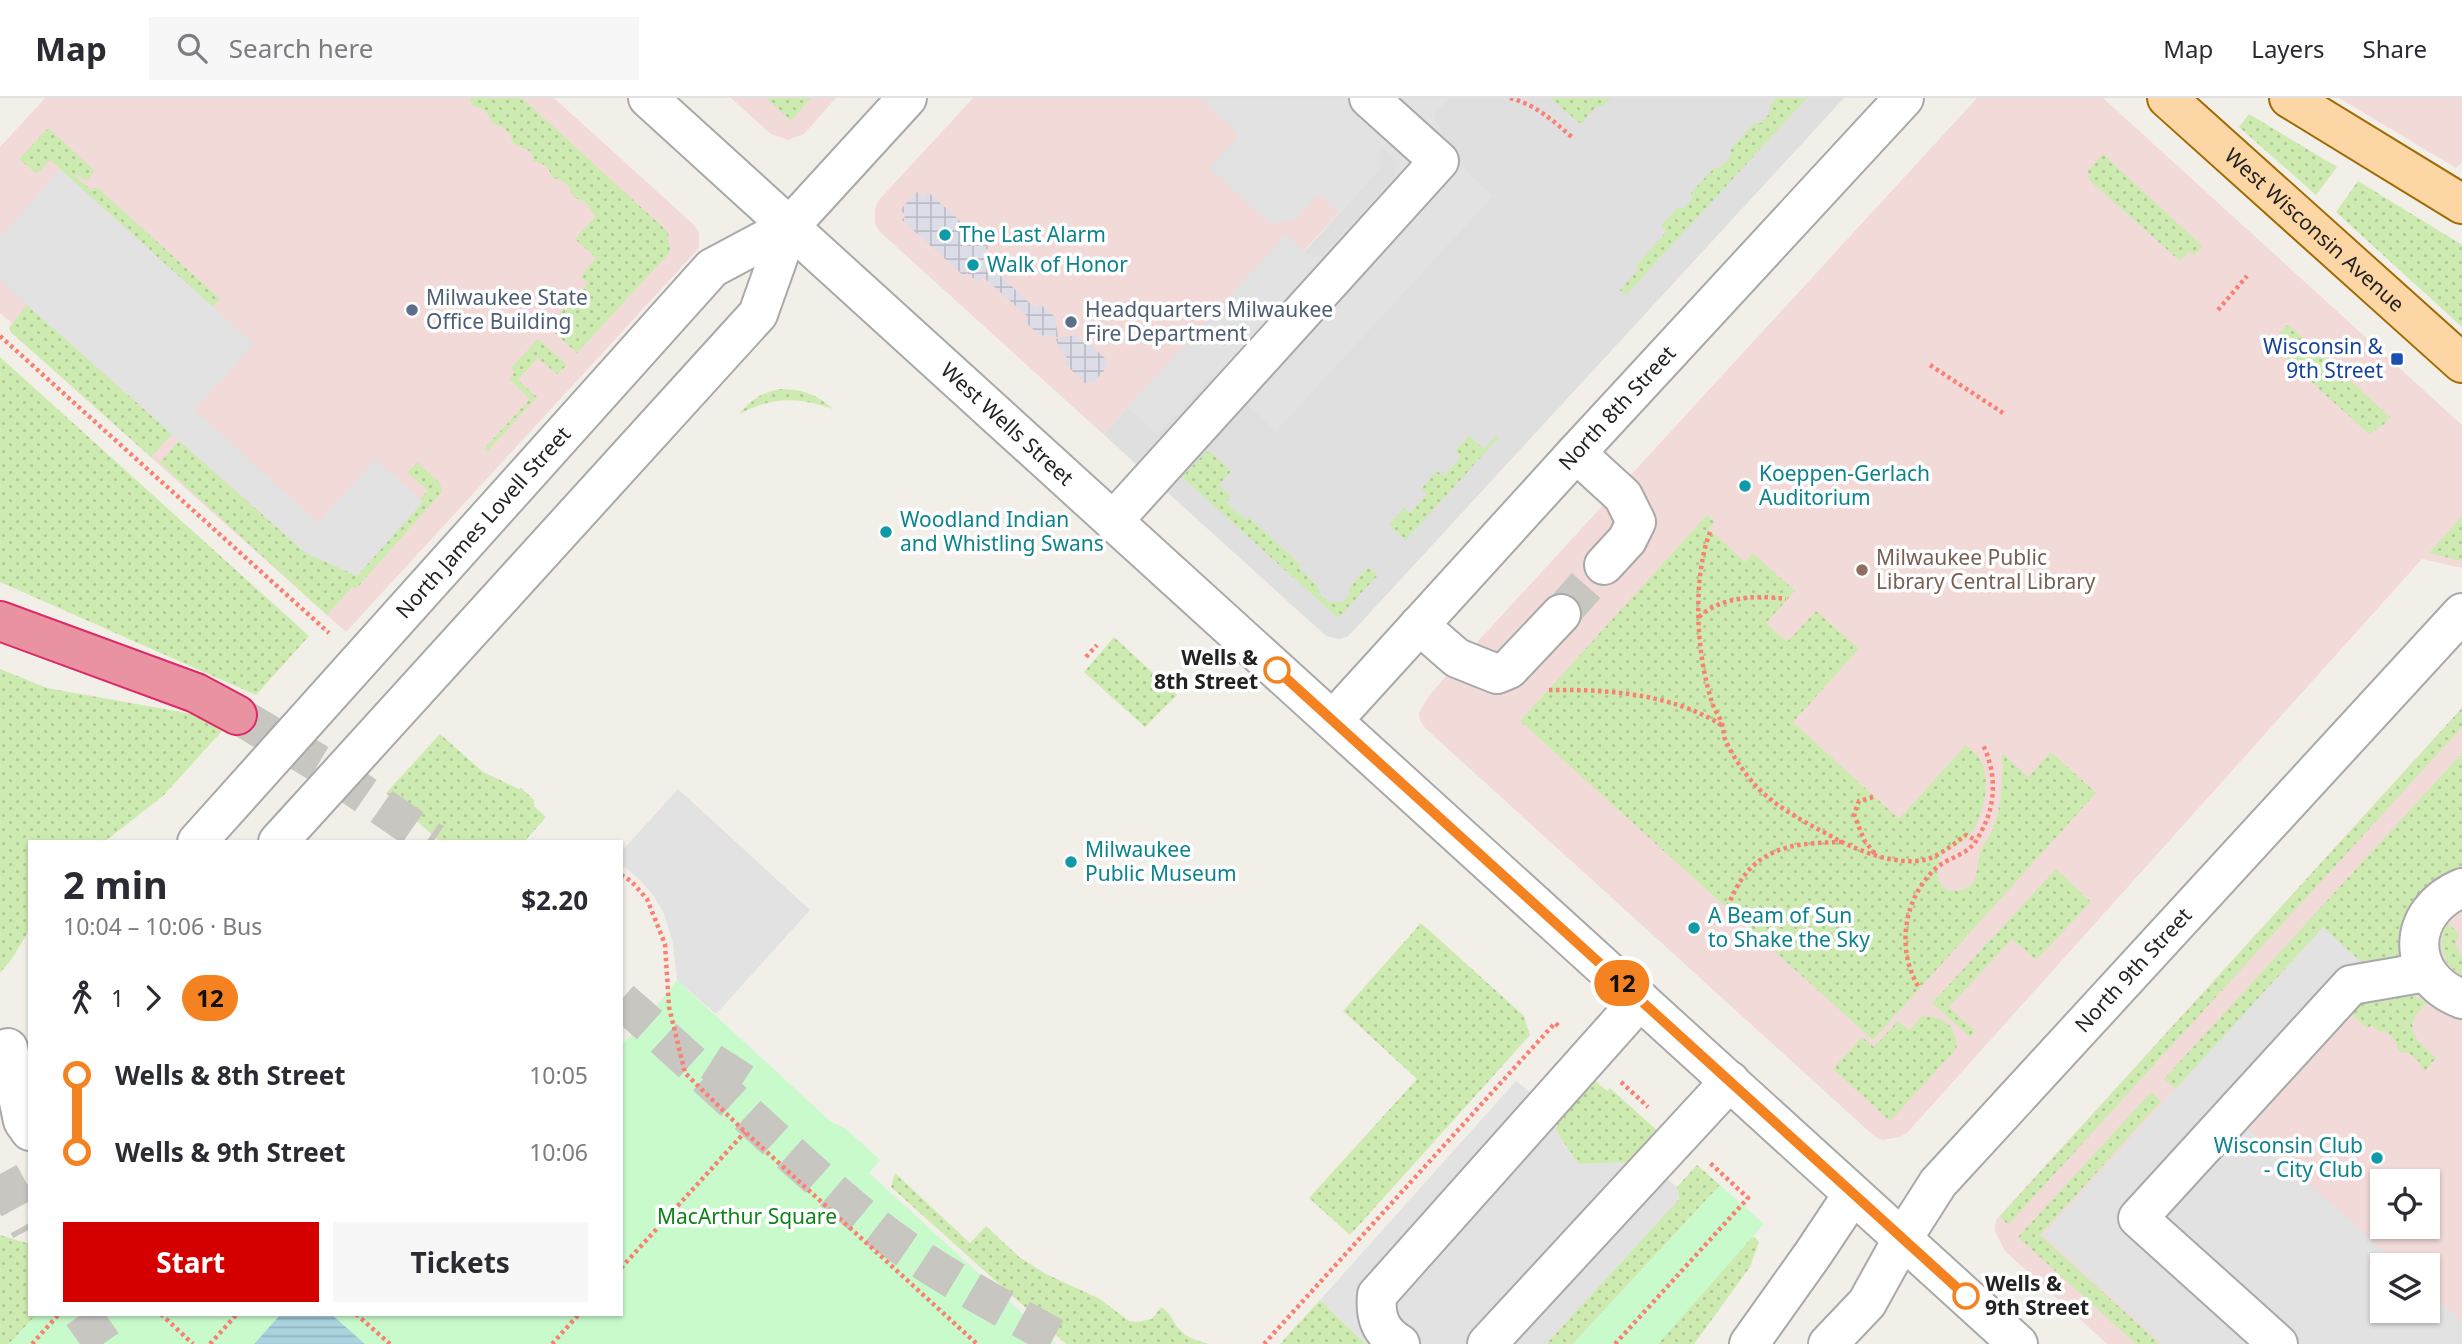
<!DOCTYPE html>
<html lang="en">
<head>
<meta charset="utf-8">
<style>
	body { margin:0; font-family:"Noto Sans",sans-serif; background:#f7f7f7; color:#2b2b33; height:100vh; display:flex; flex-direction:column; font-size:26px; white-space:nowrap }
	* { box-sizing:border-box; margin:0 }
	p { font-size:23px; color:#7c7c81 }
	.icon { flex:none; width:38px; height:38px; fill:none; stroke:currentColor; stroke-width:2; stroke-linecap:round; stroke-linejoin:round }
	.map { position:relative; flex:1; overflow:hidden }
	.details { position:absolute; left:28px; top:742px; width:595px; height:476px; display:flex; flex-direction:column; background:#fff; border-radius:0px; box-shadow:0 2px 5px #0004 }
	.details>* { flex:none }
	.badge { padding:0 14px; border-radius:23px; font-size:24px; line-height:46px }
	.tools { position:absolute; left:2370px; top:1071px; display:grid; gap:14px }
	.tools a { display:grid; place-items:center; width:70px; height:70px; border-radius:0px; background:#fff; box-shadow:0 2px 5px #0004; font-size:35px }
	.map>.badge { position:absolute; translate:-50% -50%; box-shadow:0 0 0 4px #fff }
	.legs { display:flex; align-items:center; gap:10px; height:77px; padding:0 35px; font-size:23px }
	.legs p { margin-inline-start:auto }
	.headline { display:flex; align-items:center; justify-content:space-between; height:119px; padding:0 35px }
	h1 { font-size:38px; font-weight:700; line-height:52px }
	.action { display:flex; gap:14px; margin-top:auto; padding:14px 35px }
	.action a { flex:1; height:80px; border-radius:0px; background:#d40000; color:#fff; font-size:28px; font-weight:700; line-height:80px; text-align:center }
	.action a+a { background:#f7f7f7; color:#2b2b33 }
	ul { padding:0 35px; list-style:none }
	li { display:flex; align-items:center; gap:24px; height:77px; font-size:26px }
	li i { display:grid; place-items:center; width:10px; height:100%; margin:0 9px; background:currentColor }
	li i::after { content:''; width:18px; height:18px; margin:-9px; border:5px solid; border-radius:50%; background:#fff }
	li p { margin-inline-start:auto }
	li:first-child i { background:linear-gradient(#0000 50%,currentColor 0) }
	li:last-child i { background:linear-gradient(currentColor 50%,#0000 0) }
	header { display:flex; align-items:center; gap:42px; box-sizing:border-box; height:98px; padding:0 35px; background:#fff; border-bottom:2px solid #e1e1e2 }
	header strong { font-size:33px }
	nav { display:flex; gap:38px; margin-inline-start:auto; font-size:24px }
	.search { width:490px; height:63px; background:#f7f7f7; display:flex; align-items:center; gap:18px; box-sizing:border-box; padding:0 24px; border-radius:0px; color:#7c7c81; font-size:26px }
	.map>svg:first-child { display:block }
	.residential { fill:#e0dfdf }
	.commercial { fill:#f2dad9; fill-rule:evenodd }
	.grass { fill:url(#grass-dots) }
	.park { fill:#c8facc }
	.parking { fill:#e2e2e2 }
	.plaza { fill:url(#plaza-grid) }
	.water { fill:url(#water-rules) }
	.lines { fill:none; stroke-linecap:round; stroke-linejoin:round }
	.minor-tunnel { stroke:#c8c6c1; stroke-width:38; stroke-dasharray:38 19; stroke-linecap:butt }
	.highway-tunnel { stroke:#c8c6c1; stroke-width:38; stroke-dasharray:38 19; stroke-linecap:butt }
	.minor-casing { stroke:#a9a9a9; stroke-width:42 }
	.major-casing { stroke:#a06b00; stroke-width:42 }
	.highway-casing { stroke:#dc2a67; stroke-width:42 }
	.path { stroke:#fa8072; stroke-width:4.5; stroke-dasharray:3.5 3.5; stroke-linecap:butt }
	.minor { stroke:#fff; stroke-width:38 }
	.major { stroke:#fcd6a4; stroke-width:38 }
	.highway { stroke:#e892a2; stroke-width:38 }
	.line-1-casing { stroke:#fff; stroke-width:16 }
	.line-1 { stroke:#f58220; stroke-width:10 }
	.culture-dot { fill:#0f9aa8; stroke:#fff; stroke-width:2.5 }
	.service-dot { fill:#5c6f8a; stroke:#fff; stroke-width:2.5 }
	.transit-dot { fill:#1a4fb4; stroke:#fff; stroke-width:2.5 }
	.education-dot { fill:#8d6e63; stroke:#fff; stroke-width:2.5 }
	.stop-1-dot { fill:#fff; stroke:#f58220; stroke-width:3.5 }
	.labels { text-anchor:middle; stroke-width:7; stroke-linejoin:round; paint-order:stroke }
	.street-label { font-size:21px; fill:#222; stroke:#fff }
	.culture-label { font-size:21px; fill:#0d838f; stroke:#fff; text-anchor:start }
	.service-label { font-size:21px; fill:#4e5e75; stroke:#fff; text-anchor:start }
	.transit-label { font-size:21px; fill:#164399; stroke:#fff; text-anchor:end }
	.education-label { font-size:21px; fill:#785e54; stroke:#fff; text-anchor:start }
	.stop-label { font-size:21px; font-weight:bold; fill:#222; stroke:#fff; text-anchor:end }
	.park-label { font-size:21px; fill:#0c8416; stroke:#fff }
</style>
</head>
<body>
<header>
<strong>Map</strong>
<div class="search"><svg class="icon" aria-label="search" viewBox="0 0 24 24"><circle cx="10" cy="10" r="6"/><path d="M15 15l6 6"/></svg>Search here</div>
<nav><a>Map</a><a>Layers</a><a>Share</a></nav>
</header>
<div class="map">
<svg width="2462" height="1246" viewBox="0 0 2462 1246">
	<defs>
		<pattern id="grass-dots" width="8" height="8" patternUnits="userSpaceOnUse" patternTransform="scale(1.75)"><rect width="8" height="8" fill="#cdebb0"/><path d="M2 2h.1M6 6h.1" fill="none" stroke="#b0c997" stroke-width="1.8" stroke-linecap="round"/></pattern>
		<pattern id="plaza-grid" width="8" height="8" patternUnits="userSpaceOnUse" patternTransform="scale(1.75)"><rect width="8" height="8" fill="#dddde8"/><path d="M0 4h8M4 0v8" fill="none" stroke="#bdbdc7"/></pattern>
		<pattern id="water-rules" width="6" height="5" patternUnits="userSpaceOnUse" patternTransform="scale(1.75)"><rect width="6" height="5" fill="#aad3df"/><path d="M0 2.5h6" fill="none" stroke="#92b5bf"/></pattern>
	</defs>
	<rect width="100%" height="100%" fill="#f2efe9"/>
	<path class="residential" d="M1328,0h516l-489,531 -8,8 -8,2 -13,-3 -223,-202 183,-199 19,16 76,-84z"/>
	<path class="commercial" d="M45,0h509l139,126 6,8v16l-353,384 -334,-299 -3,-5 3,-5 -12,-10v-166z
		M731,0h105l-32,36 -16,6 -17,-6z
		M973,0h355l53,69 -77,84 -18,-16 -183,199 -224,-203 -4,-7v-15l3,-8z
		M1977,0h126l359,327v143l-40,-9 -515,574 -7,4 -18,3 -8,-4 -449,-408 -5,-8 -1,-7 9,-16 20,-23z
		M2339,0h123v64l-6,6z
		M2462,610v636h-355l-102,-93 -10,-20 1,-11zM2382,1083h45v46h-45zM2382,1167h45v46h-45z"/>
	<path class="grass" d="M470,0h52l146,134 2,20 -93,101 -29,-26 40,-44 -7,-7 15,-18 -21,-19 20,-22c-5,-10 -9,-18 -21,-19l-6,-13 -10,-7 -5,1c-4,-11 -8,-16 -20,-18l-2,-9 -18,-9c-2,-11 -10,-18 -21,-19 -2,-10 -8,-17 -20,-18z
		M766,0h45l-20,23z
		M1550,0h61l-8,8h-6l-16,18z
		M1777,0h30l-181,197 -6,-5 19,-21 -3,-3 31,-35 -6,-5 16,-18h7l8,-9 -1,-6 23,-25h6l11,-12 -1,-6 24,-27h7l9,-10v-7z
		M2249,16l88,53 -21,28 -77,-68z
		M48,30l47,43 -9,10 -9,-7 -2,2 15,13 8,-1 122,111 -7,8 -163,-147 -13,14 -18,-15z
		M2103,56l99,92 -8,9 -5,-4 -9,10 -92,-82 1,-4 -2,-3z
		M2358,83l104,64v82l-126,-115z
		M27,207l145,129 -21,23 -139,-124 -3,-5z
		M2288,226l102,93 -7,8 -14,9 -99,-89z
		M538,241l29,26 -10,9 -19,-16 -20,22 19,17 -50,55 -3,-3 46,-50 -21,-20 6,-7 -4,-4z
		M0,259l309,279 -53,59 -256,-113z
		M780,291c25,1 34,4 53,20 -36,-12 -61,-13 -95,6 13,-15 22,-22 42,-26z
		M1496,337l3,2 -93,103 -17,-15 15,-17 6,5 17,-19 -6,-5 16,-18 7,5 17,-19 -6,-6 14,-15 15,13z
		M179,343l127,112 117,-51 -3,-3 8,-9 -21,-17 10,-11 23,21 2,9 -86,97 -4,-2 -25,28 -167,-152z
		M1206,354l6,1 19,18 -12,14 12,11 -5,6 20,18 4,-2 51,47 -2,3 19,18 1,8 10,8h14l7,-8 -1,-6 19,-21 10,8 -40,43 -156,-141z
		M1707,417l8,7 -6,7 36,33 8,-9 42,38 -29,32 21,19 29,-31 43,38 -66,73 106,97 67,-74c5,5 12,9 15,16 11,23 2,61 -15,78 -8,8 -21,9 -26,20 -3,7 -2,16 -1,22l7,9c37,5 27,-18 36,-42 3,-6 8,-12 11,-19 9,-25 10,-49 9,-76l26,24 23,-25 45,41 -223,247 -353,-319z
		M2462,418v45l-33,-8z
		M1114,539l63,58 -32,32 -61,-55z
		M0,571l47,19 145,26 30,17 -59,65 -59,46h-74v87l-19,31 -11,13z
		M2462,610v19l-454,498 -8,-9z
		M440,636l43,38 36,17 2,-1 13,12v6l12,11 -22,25h-84l-54,-49z
		M2462,655v115c-33,5 -56,34 -63,66 -1,8 1,15 -1,22l-11,4 -26,2 -38,-34 -147,161 -12,-10z
		M2056,771l35,33 -55,58 -24,-21 -63,68 26,24 -5,6 -38,-34z
		M1421,825l103,93 6,19 -180,200 -41,-37 108,-119 -74,-68z
		M2447,825l12,10 -3,11 6,13v19c-21,-12 -25,-33 -15,-53z
		M2408,896l19,8c-2,4 -7,8 -11,13 -12,17 8,32 20,43l-12,14 -4,-9 -11,-10h-7l-5,-5 -1,-7 -11,-10 -6,1 -8,-7 -3,4 -20,-18 11,-8z
		M1922,918c23,0 33,9 35,32l-67,73 -57,-52 29,-32 12,10 24,-26 11,9z
		M1589,977l18,16 3,-3 51,46 -25,28 -58,2 -22,-33 1,-18z
		M2151,994l10,9 -121,134 120,109h-24l-118,-107z
		M1697,1067l23,20 -147,159h-27l133,-145 -2,-12z
		M895,1075l75,70 16,-17 33,31 27,17 52,24 31,23 7,1 16,-3 9,-12c12,8 10,13 18,22 7,9 20,12 30,15h-143l-175,-157z
		M0,1137l30,9v70h7l-28,30h-9z
		M1755,1139l4,5 -9,25 -56,77h-36l93,-106z
		M1320,1202l46,44h-86z"/>
	<path class="park" d="M677,882l153,141 16,8 34,31 -11,13 187,171h-1047l28,-30h584v-268l31,-34z
		M1720,1087l44,39 -106,120h-85z"/>
	<path class="parking" d="M1199,0h250l-15,16v5l32,52 27,25 -217,235 -62,-57 -57,61 -30,-28 159,-172 23,20 6,2 9,-2 70,-78 2,-18 -16,-14 1,22 -42,46 -21,-19 -23,25 -25,5 -61,-56 30,-33z
		M60,71l194,175 -60,66 124,112 58,-63 47,43 -66,74 -51,-23 -306,-272v-44z
		M678,691l132,121 -94,104 -39,-34 -4,-37 -9,-29 -10,-18 -14,-16 -19,-16v-12z
		M2323,829l38,35 26,-2 10,-4 2,-4 4,19 21,28 -16,-5 -49,9 -114,123 154,139h-17v46h45v-20l35,31v22h-299l-120,-109z
		M1516,983l41,32 -1,18 22,33 58,-2 6,-5 35,30 2,12 -133,145h-180l-46,-44z"/>
	<path class="plaza" d="M917,94l6,5 5,-5 61,55 -5,5 12,11 -4,5 43,40 5,-4 15,13 3,20 -19,-2 -15,-14 4,-4 -45,-40 -5,5 -11,-9 -3,3 -62,-56 4,-5 -6,-5z
		M1075,237l8,7 2,-2 23,21 -3,3 3,2 -15,17 -3,-2 -4,3 -22,-21 4,-4 -8,-8 -4,-12z"/>
	<path class="water" d="M281,1216h50l34,30h-111z"/>
	<g class="lines">
		<path class="minor-tunnel" d="M1561,516l43,-49
			M717,990l28,-44"/>
		<path class="highway-tunnel" d="M237,617l83,49 113,78
			M621,902c82,71 159,148 242,217 62,51 134,88 204,127
			M0,1076l30,55
			M82,1216l21,30"/>
		<g class="minor-casing">
			<g id="minor">
				<path id="s1" d="M648,0l1370,1246"/>
				<path d="M1576,355l47,43 13,26 -9,18 -23,25"/>
				<path d="M1113,423l326,-360 -70,-63"/>
				<path d="M1419,527l38,33 40,16 12,-5 52,-55"/>
				<path id="s2" d="M1333,622l243,-267 328,-355"/>
				<path id="s3" d="M197,744l515,-574 77,-41 118,-129"/>
				<path d="M278,744l480,-528 31,-87"/>
				<path d="M2462,790c-56,23 -58,89 0,111"/>
				<path d="M8,950l15,73 7,10"/>
				<path d="M1400,1246c-20,-12 -25,-27 -23,-49l263,-295"/>
				<path d="M1487,1246l243,-263"/>
				<path d="M1749,1246l64,-90 40,-60"/>
				<path id="s4" d="M1828,1246l39,-41 36,-65 35,-55 524,-570"/>
				<path d="M2278,1246l-140,-126 213,-233 75,-13"/>
			</g>
		</g>
		<g class="major-casing">
			<g id="major">
				<path id="s5" d="M2167,0l295,265"/>
				<path d="M2289,0l173,106"/>
			</g>
		</g>
		<g class="highway-casing">
			<path id="highway" d="M0,523l196,72 41,22"/>
		</g>
		<path class="path" d="M1510,0c27,7 43,23 63,40
			M2218,212l29,-34
			M0,238l329,297
			M1930,267l73,48
			M1710,434c-18,48 -14,124 3,173 2,6 7,12 9,19 2,5 1,10 3,15 6,15 19,33 29,45 23,25 55,40 84,56 25,13 70,30 97,16 11,-5 21,-14 31,-21l10,5
			M1699,519c23,-21 58,-22 87,-18
			M1086,559l11,-12
			M1549,592c58,-1 125,4 174,36
			M1873,699l-14,4 -5,13 10,26 11,14
			M621,777l10,6 16,18 18,45 4,63 16,66 60,59 232,212
			M1728,809c21,-59 60,-64 114,-65
			M1918,888c-21,-36 -15,-84 14,-114 10,-12 29,-15 40,-26 4,-3 6,-9 9,-14 15,-27 16,-58 2,-87
			M1621,984l27,25
			M621,1170l124,-136
			M161,1216l32,30
			M356,1216l34,30
			M32,1246l27,-30
			M210,1246l27,-30
			M552,1246l27,-30
			M1264,1246l291,-321 5,4
			M1615,1246l133,-146 -39,-36"/>
		<use href="#minor" class="minor"/>
		<use href="#major" class="major"/>
		<use href="#highway" class="highway"/>
	</g>
	<g class="lines">
		<g class="line-1-casing">
			<path id="line-1" d="M1277,572l689,626"/>
		</g>
		<use href="#line-1" class="line-1"/>
	</g>
	<g class="culture-dot">
		<circle cx="945" cy="137" r="7"/>
		<circle cx="973" cy="167" r="7"/>
		<circle cx="1745" cy="388" r="7"/>
		<circle cx="886" cy="434" r="7"/>
		<circle cx="1071" cy="764" r="7"/>
		<circle cx="1694" cy="830" r="7"/>
		<circle cx="2377" cy="1060" r="7"/>
	</g>
	<g class="service-dot">
		<circle cx="412" cy="212" r="7"/>
		<circle cx="1071" cy="224" r="7"/>
	</g>
	<rect class="transit-dot" x="2390" y="254" width="14" height="14" rx="3.5"/>
	<circle class="education-dot" cx="1862" cy="472" r="7"/>
	<g class="stop-1-dot">
		<circle cx="1277" cy="572" r="12"/>
		<circle cx="1966" cy="1198" r="12"/>
	</g>
	<g class="labels">
		<g class="street-label">
			<text dy="7" stroke="none"><textPath href="#s5" startOffset="198">West Wisconsin Avenue</textPath></text>
			<text dy="7" stroke="none"><textPath href="#s2" startOffset="422">North 8th Street</textPath></text>
			<text dy="7" stroke="none"><textPath href="#s1" startOffset="485">West Wells Street</textPath></text>
			<text dy="7" stroke="none"><textPath href="#s3" startOffset="429">North James Lovell Street</textPath></text>
			<text dy="7" stroke="none"><textPath href="#s4" startOffset="485">North 9th Street</textPath></text>
		</g>
		<g class="culture-label">
			<text x="959" y="144">The Last Alarm</text>
			<text x="987" y="174">Walk of Honor</text>
			<text x="1759" y="383">Koeppen-Gerlach<tspan x="1759" dy="24">Auditorium</tspan></text>
			<text x="900" y="429">Woodland Indian<tspan x="900" dy="24">and Whistling Swans</tspan></text>
			<text x="1085" y="759">Milwaukee<tspan x="1085" dy="24">Public Museum</tspan></text>
			<text x="1708" y="825">A Beam of Sun<tspan x="1708" dy="24">to Shake the Sky</tspan></text>
			<text x="2363" y="1055" text-anchor="end">Wisconsin Club<tspan x="2363" dy="24">- City Club</tspan></text>
		</g>
		<g class="service-label">
			<text x="426" y="207">Milwaukee State<tspan x="426" dy="24">Office Building</tspan></text>
			<text x="1085" y="219">Headquarters Milwaukee<tspan x="1085" dy="24">Fire Department</tspan></text>
		</g>
		<g class="transit-label">
			<text x="2383" y="256">Wisconsin &amp;<tspan x="2383" dy="24">9th Street</tspan></text>
		</g>
		<g class="education-label">
			<text x="1876" y="467">Milwaukee Public<tspan x="1876" dy="24">Library Central Library</tspan></text>
		</g>
		<g class="stop-label">
			<text x="1258" y="567">Wells &amp;<tspan x="1258" dy="24">8th Street</tspan></text>
			<text x="1985" y="1193" text-anchor="start">Wells &amp;<tspan x="1985" dy="24">9th Street</tspan></text>
		</g>
		<g class="park-label">
			<text x="747" y="1126">MacArthur Square</text>
		</g>
	</g>
</svg>
<div class="tools">
<a><svg class="icon" aria-label="locate" viewBox="0 0 24 24"><circle cx="12" cy="12" r="6"/><path d="M12 2v4M12 18v4M2 12h4M18 12h4"/></svg></a>
<a><svg class="icon" aria-label="layers" viewBox="0 0 24 24"><path d="M12 4l9 5-9 5-9-5zM3 14l9 5 9-5"/></svg></a>
</div>
<b class="badge" style="left:1622px;top:885px;background:#f58220;color:#111">12</b>
<section class="details">
<div class="headline"><div><h1>2 min</h1><p>10:04 – 10:06 · Bus</p></div><b>$2.20</b></div>
<div class="legs"><svg class="icon" aria-label="walk" viewBox="0 0 24 24"><circle cx="13" cy="4" r="2"/><path d="M13 8l-2 6 4 7M11 14l-3 7M7 12l3-4h3l4 4"/></svg>1<svg class="icon" aria-label="forward" viewBox="0 0 24 24"><path d="M9 5l7 7-7 7"/></svg><b class="badge" style="background:#f58220;color:#111">12</b></div>
<ul>
<li><i style="color:#f58220"></i><b>Wells &amp; 8th Street</b><p>10:05</p></li>
<li><i style="color:#f58220"></i><b>Wells &amp; 9th Street</b><p>10:06</p></li>
</ul>
<div class="action"><a>Start</a><a>Tickets</a></div>
</section>
</div>
</body>
</html>
